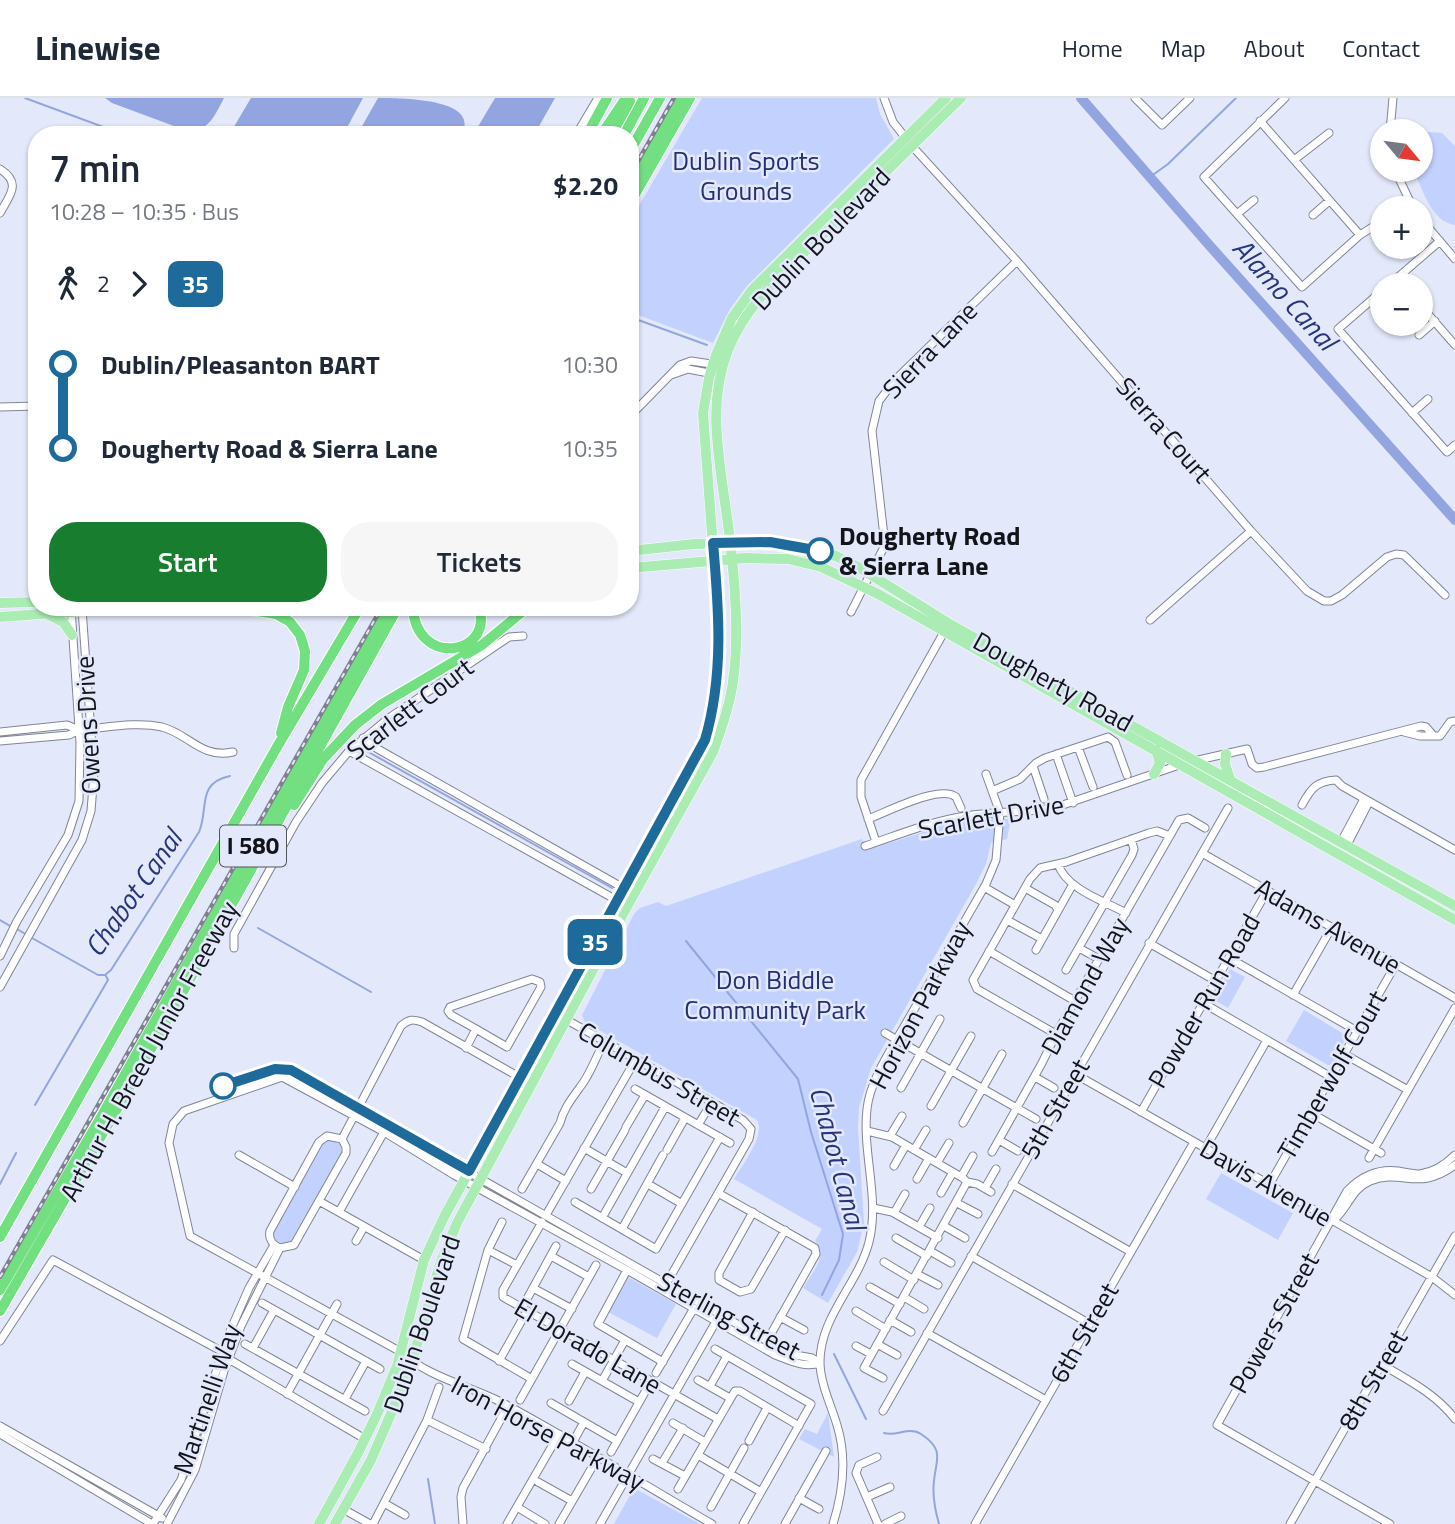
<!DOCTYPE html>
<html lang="en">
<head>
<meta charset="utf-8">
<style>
	body { margin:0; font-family:"Titillium Web",sans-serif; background:#f6f6f7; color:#1f2937; height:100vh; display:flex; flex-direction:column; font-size:26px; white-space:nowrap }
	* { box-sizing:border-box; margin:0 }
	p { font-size:23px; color:#747a83 }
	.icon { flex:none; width:38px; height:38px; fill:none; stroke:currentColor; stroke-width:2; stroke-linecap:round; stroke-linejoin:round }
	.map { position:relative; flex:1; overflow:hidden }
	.sheet { position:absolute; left:28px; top:28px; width:611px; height:490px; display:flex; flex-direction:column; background:#fff; border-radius:28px; box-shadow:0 2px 5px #0004 }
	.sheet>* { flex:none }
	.badge { padding:0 14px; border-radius:10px; font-size:24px; line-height:46px }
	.needle { width:46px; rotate:119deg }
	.fabs { position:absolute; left:1370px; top:21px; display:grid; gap:14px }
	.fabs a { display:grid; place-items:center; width:63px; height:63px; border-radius:50%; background:#fff; box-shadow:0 2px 5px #0004; font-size:35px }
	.map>.badge { position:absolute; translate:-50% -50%; box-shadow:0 0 0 4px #fff }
	.legs { display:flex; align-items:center; gap:10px; height:77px; padding:0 21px; font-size:23px }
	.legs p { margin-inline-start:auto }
	.head { display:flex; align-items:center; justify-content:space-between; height:119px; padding:0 21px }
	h1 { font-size:38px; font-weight:600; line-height:52px }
	.cta { display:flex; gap:14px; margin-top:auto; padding:14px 21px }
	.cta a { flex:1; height:80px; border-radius:28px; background:#197d30; color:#fff; font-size:28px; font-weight:600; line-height:80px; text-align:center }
	.cta a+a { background:#f6f6f7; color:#1f2937 }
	ul { padding:0 21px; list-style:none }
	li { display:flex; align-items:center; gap:24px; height:84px; font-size:26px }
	li i { display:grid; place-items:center; width:10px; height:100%; margin:0 9px; background:currentColor }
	li i::after { content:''; width:18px; height:18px; margin:-9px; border:5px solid; border-radius:50%; background:#fff }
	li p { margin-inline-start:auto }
	li:first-child i { background:linear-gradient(#0000 50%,currentColor 0) }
	li:last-child i { background:linear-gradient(currentColor 50%,#0000 0) }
	header { display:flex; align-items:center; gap:42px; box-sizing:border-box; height:98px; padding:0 35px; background:#fff; border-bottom:2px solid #e0e1e3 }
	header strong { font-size:33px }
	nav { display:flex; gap:38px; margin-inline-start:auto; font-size:24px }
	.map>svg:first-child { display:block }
	.green { fill:#c3d1ff }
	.water { fill:#93a5e1 }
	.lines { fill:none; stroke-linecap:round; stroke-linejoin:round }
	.stream { stroke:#93a5e1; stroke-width:2 }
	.river { stroke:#93a5e1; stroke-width:10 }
	.minor-casing { stroke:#818696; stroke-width:9 }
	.major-casing { stroke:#fff; stroke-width:11 }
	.highway-casing { stroke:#fff; stroke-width:12 }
	.minor { stroke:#fff; stroke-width:7 }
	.major { stroke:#aaecb3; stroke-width:10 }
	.highway { stroke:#72df80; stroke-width:10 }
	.rail-casing { stroke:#7e818d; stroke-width:4.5 }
	.rail { stroke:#e3e8fa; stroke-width:2; stroke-dasharray:5; stroke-linecap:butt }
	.line-1-casing { stroke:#fff; stroke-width:16 }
	.line-1 { stroke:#1e6b9b; stroke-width:10 }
	.stop-1-dot { fill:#fff; stroke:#1e6b9b; stroke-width:3.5 }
	.labels { text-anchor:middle; stroke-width:5; stroke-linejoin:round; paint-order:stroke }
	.shield { fill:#e3e8fa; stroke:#51545d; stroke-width:2 }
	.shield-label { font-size:24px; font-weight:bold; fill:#12141a }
	.park-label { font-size:26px; fill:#243075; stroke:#e3e8fa }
	.street-label { font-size:26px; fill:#12141a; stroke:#e3e8fa }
	.stop-label { font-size:26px; font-weight:bold; fill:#12141a; stroke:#e3e8fa; text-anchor:start }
	.water-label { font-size:28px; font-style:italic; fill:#28357a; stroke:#e3e8fa }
</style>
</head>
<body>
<header>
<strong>Linewise</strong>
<nav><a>Home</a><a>Map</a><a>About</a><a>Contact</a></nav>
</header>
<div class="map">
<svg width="1455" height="1426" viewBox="0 0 1455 1426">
	<rect width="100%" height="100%" fill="#e3e8fa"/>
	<path class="green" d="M702,0h174l4,16 14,25 -147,147 -17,23 -17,34 -83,-31v-91z
		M1429,34l13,1 13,13v79c-24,-3 -32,-36 -42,-55h8v-35z
		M992,720l19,1 -4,20 -16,4 -5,21 -11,22 -104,182 -12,40 -1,20 6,95 -7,29 -29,51 -25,-15c8,-14 26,-32 12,-47l7,-12 -88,-50c8,-14 32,-44 23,-59l-172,-98 -3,-7 52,-101 6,-6 18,-6 8,4 196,-67 5,11 85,-27z
		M1230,871l15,8 -17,31 -15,-9z
		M1304,912l43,26 -16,29h-3l-42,-24z
		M326,1041l16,5 2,10 -49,88 -13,2 -8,-5 -1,-10 4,-2 45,-81 -1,-3z
		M1221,1075l72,40 -15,27 -72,-41z
		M628,1179l48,27 -19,34 -49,-26z
		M828,1315l6,44 -35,-18 6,-10 12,5z
		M634,1390l66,36h-86z"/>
	<path class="water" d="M105,0h119c-9,17 -14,31 -34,34l-78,-29z
		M251,0h112l-20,37h-111v-5z
		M378,0c21,0 105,0 83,37h-104z
		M495,0h60l-21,37h-61z"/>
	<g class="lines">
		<path class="stream" d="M25,0l100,37
			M1150,79l18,-13 68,-66
			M630,219l77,28
			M363,651l249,139
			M281,766l2,-7
			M0,822l12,7
			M258,830l113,64
			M17,831l10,6
			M32,840l66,37h7l6,-5 88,-138c10,-23 -3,-49 31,-56
			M686,843l112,138 13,53 32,102 -4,26 -17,35
			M35,1007l73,-125 -2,-4
			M0,1086l16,-31
			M834,1256l32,65
			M884,1335c12,4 25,-7 37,1 24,16 15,25 13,47 -2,15 1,29 5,43
			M428,1381l7,45"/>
		<path class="river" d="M1081,0l129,148 245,274"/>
		<g class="minor-casing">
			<path id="minor" d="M884,0l9,24 19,24 105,115 234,270 56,60 17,10h7l11,-6 45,-38 9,-3 8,1 41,40
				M1135,0l27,27 28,-27
				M1285,0l-81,79 98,110 58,-52 22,-14
				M1260,23l100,114
				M1390,33l3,-33
				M576,37l22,-37
				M1294,62l35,-27
				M0,71c22,14 10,26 0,44
				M1395,72l18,38
				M1237,116l17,-14
				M1313,117l16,-14
				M1421,121l34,40
				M1389,187l51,-44
				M1382,193l-44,38 109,123 8,-7
				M1421,208l34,39
				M1419,237l16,-14
				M671,277l17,-6 26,5
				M0,309l37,-1
				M1412,315l16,-14
				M630,318l50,-51 11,-4 27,4
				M851,514l34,-67 -13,-114 7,-30 16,-21 122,-119
				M1150,522l101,-89
				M0,634l67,-7 12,5
				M1404,634l16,4h20l10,-14 5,-1
				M363,640l13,10 251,142
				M0,643l69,-6 10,-5c26,-2 57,-9 83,-3 27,7 39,32 71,25
				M1078,649l15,40
				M349,653l271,151
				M1056,656l17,49
				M1194,663l53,-12 5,15 5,4 7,-1 157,-41 5,1 7,8
				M1033,668l11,33
				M992,693l28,-12 16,-16 9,-5 63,-21 7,5 12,33
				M1302,707c9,-17 15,-24 34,-25l6,6 113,64
				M868,721c19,-7 72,-35 88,-22l5,11
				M876,744l-15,-45v-17l83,-148
				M1341,744l23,-43
				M1347,747l22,-43
				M865,748c33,-11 67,-25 101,-30 29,-5 58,-3 88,-8l128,-44
				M1202,755l253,145
				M1058,766c8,25 46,37 68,49
				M984,789l31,18
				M1025,790l30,17 3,5
				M1007,822l35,19
				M1149,845l67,38
				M234,850v-14l62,-112 26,-39 27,-32 40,-33 120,-81 14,-1
				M1079,850l20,11
				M1036,852l37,-66
				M989,853l86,50
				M0,858l17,-35 51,-86 11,-34 1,-58 -9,-135
				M1229,860l128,73
				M1066,872l66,-115 2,-6 -3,-10
				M0,889l82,-147 9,-29 3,-38 -12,-164
				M1293,897l39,-68
				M1203,905l128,74
				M567,922l176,100 8,9 -2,10 -84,147
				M885,935l151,86
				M1056,936l-79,-45 -4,-9 57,-101 10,-11 26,-6 83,-29 8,-2 13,5
				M466,950l10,-19 -25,-14 -3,-4 2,-4 82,-28 8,3 1,5 -34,60 -31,-18
				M1344,956l64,36
				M1075,976l357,203 23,18
				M1035,979l19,11
				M284,980l100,54 70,43 173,95 148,85c16,6 29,13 45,8
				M901,990l39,-69
				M635,991l95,54
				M931,1008l40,-70
				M1141,1014l126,-221
				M1311,1015l70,40
				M963,1025l39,-69
				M698,1027l14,-23
				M626,1029l19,-32
				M867,1033l25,6 71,41 4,4
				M327,1038l15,3 4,8v6l-52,92 -14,3c-7,-3 -12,-9 -10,-17l49,-89z
				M890,1038l12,-20
				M342,1041l59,-113c8,-7 12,-7 21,-4l99,56
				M999,1042l19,11
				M584,1050l43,25
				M1205,1051l62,-109
				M667,1052l18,-32
				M914,1052l12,-20
				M992,1054l50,-89 15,-31 122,-212 9,-2 17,10
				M239,1057l56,32
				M1369,1060l86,-150
				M937,1065l12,-20
				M537,1066l29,17
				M894,1068l12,-21
				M961,1079l12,-21
				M917,1081l12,-21
				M967,1084l10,2 14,8
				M648,1086l34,20
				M1012,1086l119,68
				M1269,1087l127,-221
				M985,1090l11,-19
				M522,1091l38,-66c4,-16 14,-27 23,-40 9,-13 14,-29 22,-42
				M591,1091l34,-59
				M718,1095l97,55 1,6 -49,87
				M941,1095l12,-21
				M319,1103l105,59
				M575,1104l81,47 64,-112
				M957,1105l21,11
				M873,1110l19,4 46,26
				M339,1114l45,-80 5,-2
				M753,1114l-34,61v7l21,12 11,-3 34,-59
				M894,1115l11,-19
				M546,1117l90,-156
				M602,1120l63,-111
				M1333,1123c15,-12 18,-32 37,-40 33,-13 47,12 85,-16
				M502,1124l-14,28 -25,89 69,40
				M542,1124l-39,68v7l215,122
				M944,1128l21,12
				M919,1129l11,-19
				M622,1131l41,-74
				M896,1140l31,18
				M356,1143l8,-14
				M488,1152l29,15
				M930,1153l21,12
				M551,1158l38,21
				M971,1158l119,68
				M884,1164l30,18
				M627,1172l-29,54 65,38
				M917,1176l21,11
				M870,1189l30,17
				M533,1190l39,21
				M904,1199l20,12
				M262,1205l118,66
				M522,1210l34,-62
				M856,1213l30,18
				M780,1219l24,13
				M890,1222l21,12
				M927,1235l119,67
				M0,1243l53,-81 170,92
				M245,1246l120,67
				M877,1246l20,11
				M856,1248l15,8
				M253,1250l21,-38
				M715,1251l96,55 -68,120
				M227,1260l138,81
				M499,1263l28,-50
				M572,1266l67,38
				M1381,1266c27,16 55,30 74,55
				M656,1275l38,-65
				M883,1280l-19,-10 103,-186
				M698,1282l32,18
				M602,1283l23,-41
				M710,1288l17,-30
				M287,1296l50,-90
				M345,1301l21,-38
				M520,1302l76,-135
				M569,1303l16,-29
				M551,1305l66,38
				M883,1313l345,-603
				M427,1322l59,29
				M673,1325l32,19
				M0,1328l162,92
				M0,1336l152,90
				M749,1343l18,-33
				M573,1344l11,-20
				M611,1354l34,-60
				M698,1357l63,37
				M877,1359l-18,8 -3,8 22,51
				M653,1361l32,17
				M662,1365l21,-35
				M538,1384l34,19
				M678,1391l57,-98h5l59,35
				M867,1399l23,-10
				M799,1400l20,11
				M384,1405l21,12
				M517,1409l28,17
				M711,1409l33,-59
				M343,1411l27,15
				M153,1426l28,-44 46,-142 22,-50 25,-43
				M167,1426l28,-54 29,-99 17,-45 39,-78
				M373,1426l54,-104 12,-33
				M463,1426l-2,-27 2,-9 45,-82
				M507,1426l52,-90
				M559,1426l39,-67
				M600,1426l118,-206
				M712,1426c-69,-40 -137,-82 -207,-120 -34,-18 -76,-26 -104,-52l-211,-116 -21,-93 4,-19 11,-13 104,-36 11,1 491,278 22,4 8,5
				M785,1426l41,-73
				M833,1426c10,-32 14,-67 4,-99 -6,-20 -16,-40 -17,-61 -1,-47 38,-79 49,-122 11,-44 -7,-89 -2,-133 3,-30 27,-64 42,-91 26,-44 51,-89 77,-134l10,-24 4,-47 -14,-39
				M885,1426l16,-8
				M975,1426l219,-382
				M1290,1426l165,-288
				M1390,1426l-173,-99 130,-234c13,-14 31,-23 51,-20 7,1 15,3 22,3 14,-2 25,-9 35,-19"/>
		</g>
		<g class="major-casing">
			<path id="major" d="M630,453l64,-7 76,-2 66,14 24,12 88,55 507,283
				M630,470l116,-10 42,1 33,8 57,27 577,326
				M0,505l37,-1
				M49,517l14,7 9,13
				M0,519l136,-10
				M1226,656l-1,10 5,15
				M1154,676l6,-11 -4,-13
				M319,1426l39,-71 20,-41 19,-46 27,-106 20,-43 261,-477 7,-25 7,-57v-30l-16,-215 6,-35 7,-23 16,-37 20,-28 194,-192
				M335,1426l36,-64 38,-88 32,-111 16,-38 166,-309 90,-162c9,-24 17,-47 20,-71 8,-53 -1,-132 -9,-185 -7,-51 -15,-97 4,-146 20,-51 67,-88 105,-125 42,-43 85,-85 128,-127"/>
		</g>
		<g class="highway-casing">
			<path id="highway" d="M587,37l20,-37
				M601,37l25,-37
				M611,37l19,-34
				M624,37l20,-37
				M630,53l30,-53
				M630,88l51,-88
				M630,105l60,-105
				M233,509l43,7 14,8 10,13 5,16 -1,19 -16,37 -7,26
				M413,509c2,60 81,50 66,0
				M294,707l29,-46 32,-34 27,-21 100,-59 46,-38
				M0,1139l277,-490 83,-140
				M0,1192l101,-173 287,-510
				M0,1213l133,-230 265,-474"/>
		</g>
		<use href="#minor" class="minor"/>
		<use href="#major" class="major"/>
		<use href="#highway" class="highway"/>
		<g class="rail-casing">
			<path id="rail" d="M630,77l44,-77
				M0,1179l382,-670"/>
		</g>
		<use href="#rail" class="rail"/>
	</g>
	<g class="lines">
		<g class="line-1-casing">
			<path id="line-1" d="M223,988l52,-17 16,1 178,101 236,-431c19,-65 14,-130 8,-197l57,-1 50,9"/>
		</g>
		<use href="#line-1" class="line-1"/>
	</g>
	<g class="stop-1-dot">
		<circle cx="820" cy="453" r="12"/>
		<circle cx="223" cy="988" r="12"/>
	</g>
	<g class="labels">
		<rect class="shield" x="220" y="727.5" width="66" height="41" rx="5"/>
		<g class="shield-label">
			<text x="253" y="756">I 580</text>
		</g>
		<g class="park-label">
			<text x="746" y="72">Dublin Sports<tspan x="746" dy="30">Grounds</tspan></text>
			<text x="775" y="891">Don Biddle<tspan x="775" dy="30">Community Park</tspan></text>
		</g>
		<g class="street-label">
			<text transform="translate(821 141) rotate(-46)" y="9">Dublin Boulevard</text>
			<text transform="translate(930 252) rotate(-46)" y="9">Sierra Lane</text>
			<text transform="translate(1164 332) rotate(49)" y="9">Sierra Court</text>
			<text transform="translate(1053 584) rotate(29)" y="9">Dougherty Road</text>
			<text transform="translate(410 611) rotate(-37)" y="9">Scarlett Court</text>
			<text transform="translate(88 627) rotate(-93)" y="9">Owens Drive</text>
			<text transform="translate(991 719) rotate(-10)" y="9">Scarlett Drive</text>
			<text transform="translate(1328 828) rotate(30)" y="9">Adams Avenue</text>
			<text transform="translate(1085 888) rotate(-61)" y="9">Diamond Way</text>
			<text transform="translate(1204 903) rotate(-60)" y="9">Powder Run Road</text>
			<text transform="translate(920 907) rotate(-62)" y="9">Horizon Parkway</text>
			<text transform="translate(149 953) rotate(-61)" y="9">Arthur H. Breed Junior Freeway</text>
			<text transform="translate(659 976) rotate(30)" y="9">Columbus Street</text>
			<text transform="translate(1332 977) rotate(-60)" y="9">Timberwolf Court</text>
			<text transform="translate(1055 1011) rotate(-60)" y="9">5th Street</text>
			<text transform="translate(1266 1085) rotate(30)" y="9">Davis Avenue</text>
			<text transform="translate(729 1218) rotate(28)" y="9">Sterling Street</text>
			<text transform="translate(1274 1225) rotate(-61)" y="9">Powers Street</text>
			<text transform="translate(422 1226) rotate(-71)" y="9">Dublin Boulevard</text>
			<text transform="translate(1084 1235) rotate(-60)" y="9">6th Street</text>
			<text transform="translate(588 1248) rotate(30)" y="9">El Dorado Lane</text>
			<text transform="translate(1373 1282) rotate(-60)" y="9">8th Street</text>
			<text transform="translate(207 1301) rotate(-71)" y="9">Martinelli Way</text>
			<text transform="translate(548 1335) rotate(28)" y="9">Iron Horse Parkway</text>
		</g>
		<g class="stop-label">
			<text x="839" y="447">Dougherty Road<tspan x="839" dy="30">&amp; Sierra Lane</tspan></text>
		</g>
		<g class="water-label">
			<text transform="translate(1285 196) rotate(48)" y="10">Alamo Canal</text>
			<text transform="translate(133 795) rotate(-55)" y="10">Chabot Canal</text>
			<text transform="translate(838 1060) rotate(75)" y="10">Chabot Canal</text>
		</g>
	</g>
</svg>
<div class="fabs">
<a><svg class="needle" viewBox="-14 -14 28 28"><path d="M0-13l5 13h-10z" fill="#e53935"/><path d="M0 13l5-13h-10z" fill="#747a83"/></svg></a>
<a>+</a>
<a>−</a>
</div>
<b class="badge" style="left:595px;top:844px;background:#1e6b9b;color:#fff">35</b>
<section class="sheet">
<div class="head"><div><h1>7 min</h1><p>10:28 – 10:35 · Bus</p></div><b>$2.20</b></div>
<div class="legs"><svg class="icon" aria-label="walk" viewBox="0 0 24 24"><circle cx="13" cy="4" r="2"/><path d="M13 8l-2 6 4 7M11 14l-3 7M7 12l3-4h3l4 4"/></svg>2<svg class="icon" aria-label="forward" viewBox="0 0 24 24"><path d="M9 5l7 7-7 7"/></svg><b class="badge" style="background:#1e6b9b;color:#fff">35</b></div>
<ul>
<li><i style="color:#1e6b9b"></i><b>Dublin/Pleasanton BART</b><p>10:30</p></li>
<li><i style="color:#1e6b9b"></i><b>Dougherty Road &amp; Sierra Lane</b><p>10:35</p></li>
</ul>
<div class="cta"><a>Start</a><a>Tickets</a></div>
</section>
</div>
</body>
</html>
